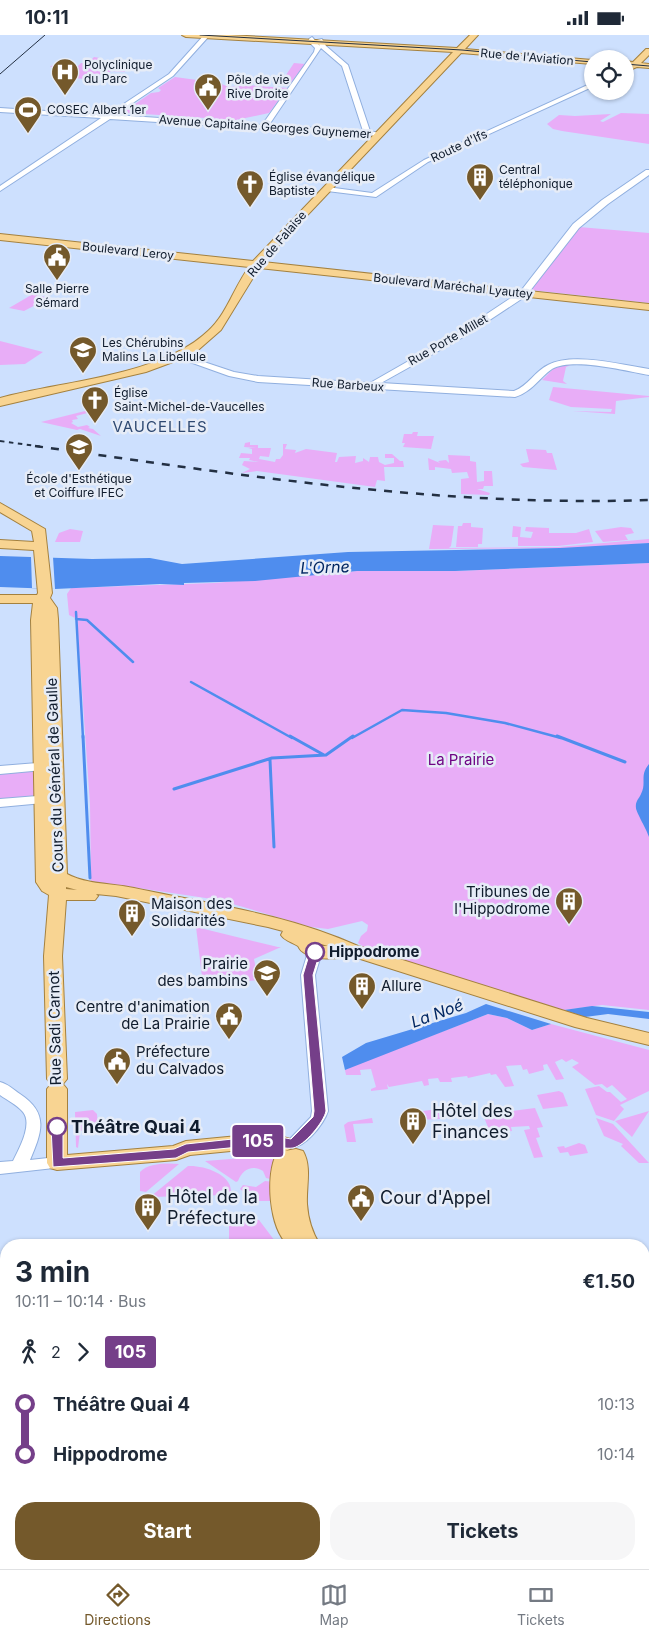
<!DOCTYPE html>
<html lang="en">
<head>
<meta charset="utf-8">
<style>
	body { margin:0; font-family:Inter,sans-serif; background:#f6f6f7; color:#1f2937; height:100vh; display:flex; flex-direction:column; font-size:19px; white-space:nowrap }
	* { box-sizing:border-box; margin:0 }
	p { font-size:16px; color:#747a83 }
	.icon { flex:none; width:28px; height:28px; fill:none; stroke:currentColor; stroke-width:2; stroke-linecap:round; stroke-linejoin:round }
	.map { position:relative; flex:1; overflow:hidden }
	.side { position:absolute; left:0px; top:1204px; width:650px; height:331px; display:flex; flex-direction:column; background:#fff; border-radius:20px 20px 0 0; box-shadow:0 1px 4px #0004 }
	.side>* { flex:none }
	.badge { padding:0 10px; border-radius:4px; font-size:18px; line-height:32px }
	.fabs { position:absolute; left:584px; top:15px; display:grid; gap:10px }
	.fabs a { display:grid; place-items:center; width:50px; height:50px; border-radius:50%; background:#fff; box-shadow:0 1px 4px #0004; font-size:25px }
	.map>.badge { position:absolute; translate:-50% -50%; box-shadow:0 0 0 2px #fff }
	.legs { display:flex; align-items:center; gap:8px; height:55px; padding:0 15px; font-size:16px }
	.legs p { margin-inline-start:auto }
	.summary { display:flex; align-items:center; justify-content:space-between; height:85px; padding:0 15px }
	h1 { font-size:28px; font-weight:700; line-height:38px }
	.primary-button { display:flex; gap:10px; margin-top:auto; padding:10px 15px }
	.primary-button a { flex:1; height:58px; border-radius:20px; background:#74592b; color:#fff; font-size:20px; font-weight:700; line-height:58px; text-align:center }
	.primary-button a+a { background:#f6f6f7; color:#1f2937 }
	ul { padding:0 15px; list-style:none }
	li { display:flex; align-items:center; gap:18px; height:50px; font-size:19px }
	li i { display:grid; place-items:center; width:8px; height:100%; margin:0 6px; background:currentColor }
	li i::after { content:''; width:12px; height:12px; margin:-6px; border:4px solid; border-radius:50%; background:#fff }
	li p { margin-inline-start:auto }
	li:first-child i { background:linear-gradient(#0000 50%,currentColor 0) }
	li:last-child i { background:linear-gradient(currentColor 50%,#0000 0) }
	.status { display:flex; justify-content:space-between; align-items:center; height:35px; padding:0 25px; background:#fff; direction:ltr }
	.status svg { height:14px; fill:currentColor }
	.menu { display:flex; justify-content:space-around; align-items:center; height:70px; border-top:1px solid #e0e1e3; background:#fff; font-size:14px; color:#747a83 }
	.menu a { display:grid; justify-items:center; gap:2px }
	.menu .current { color:#74592b }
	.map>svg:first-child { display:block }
	.green { fill:#e8adf7 }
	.water { fill:#4f8dee }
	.pier { fill:#cde0fe }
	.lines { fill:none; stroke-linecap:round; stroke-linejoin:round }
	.stream-far1 { stroke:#4f8dee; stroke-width:2.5 }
	.stream { stroke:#4f8dee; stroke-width:3 }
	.minor-casing { stroke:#90afdf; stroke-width:2 }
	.major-casing { stroke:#a4813f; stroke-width:2 }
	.minor { fill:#fff; fill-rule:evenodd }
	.major { fill:#f8d492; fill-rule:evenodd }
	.tram { stroke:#233043; stroke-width:1 }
	.rail-far1 { stroke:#233043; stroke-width:2; stroke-dasharray:4.5 4.5; stroke-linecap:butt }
	.rail { stroke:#233043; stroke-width:2.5; stroke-dasharray:8 8; stroke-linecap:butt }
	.line-1 { fill:#753f89; stroke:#fff }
	.stop-1-dot { fill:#fff; stroke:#753f89; stroke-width:2.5 }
	.labels { text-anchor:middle; stroke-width:5; stroke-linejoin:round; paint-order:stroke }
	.far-street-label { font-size:12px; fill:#101c2d; stroke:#e6ecf7 }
	.far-poi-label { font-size:12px; fill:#101c2d; stroke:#e6ecf7; text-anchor:start }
	.far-quarter-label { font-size:15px; letter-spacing:1px; fill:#2e4972; stroke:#e6ecf7 }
	.park-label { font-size:15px; fill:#6f0585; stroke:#e6ecf7 }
	.street-label { font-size:15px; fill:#101c2d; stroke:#e6ecf7 }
	.poi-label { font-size:15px; fill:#101c2d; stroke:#e6ecf7; text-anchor:end }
	.stop-label { font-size:15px; font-weight:bold; fill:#101c2d; stroke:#e6ecf7; text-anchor:start }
	.water-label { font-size:16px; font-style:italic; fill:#002661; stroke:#e6ecf7 }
	.near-poi-label { font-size:18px; fill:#101c2d; stroke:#e6ecf7; text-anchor:start }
	.near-stop-label { font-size:18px; font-weight:bold; fill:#101c2d; stroke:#e6ecf7; text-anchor:start }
</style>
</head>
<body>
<div class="status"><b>10:11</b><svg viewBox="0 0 49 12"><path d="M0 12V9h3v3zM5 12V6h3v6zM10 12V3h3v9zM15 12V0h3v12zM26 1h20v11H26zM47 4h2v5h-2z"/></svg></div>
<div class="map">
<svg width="649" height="1534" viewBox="0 0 649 1534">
	<rect width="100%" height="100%" fill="#cde0fe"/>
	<path class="green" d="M94,22l6,1 -3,3 21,2 -3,4 13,2 -4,3 -13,-1 -5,4 -21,-1 -3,3h6l-2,2 -15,-1 6,-6 -6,-1 3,-3 -24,-1 4,-3 24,2 3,-3h7z
		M294,28l11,1 -15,20h-10z
		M175,42l44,6 10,4 16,-2 43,3 -19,25 -33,7 -108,-7 -3,-2 26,-18 8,-1 2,-2 -3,-2z
		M621,78l28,1v30l-87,-13 -9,-2 -6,-5 12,-9 16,1 36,-2 -11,7 3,1z
		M579,192l70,6v70l-118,-13z
		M33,259l16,4 -25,13 -15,-3z
		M0,306l43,11 -18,12 -25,1z
		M565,330h6l-5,2 -3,14 4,3 -25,-4 12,-12z
		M553,352l96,9v1l-33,4 -1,13 -43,-3 39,1 1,-3 -41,-2 -22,-7z
		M89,375l6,1 -19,5 2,3 -6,1 1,2 -2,1 7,4 9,-2 3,2 -2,1 5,1 8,7 -21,-7 -3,1 -36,-8z
		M413,397h5l-1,4h17l-3,13 -28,-2 2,-4h-3l2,-9h8z
		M250,407v3h8v3h13l-2,9 -9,-1 -1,3 16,3 1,-3h4l3,-4v-11h4l-2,5 11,1 -1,3 11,-4 31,4 -2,9h2l2,-5 17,-1 -1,7 8,-2v-3l6,4 1,-5h8l1,5 6,3 9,-2v-5h-9v-4h7l8,7h3l1,6h-20l1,14 -8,-1 -2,7 -118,-16 -15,2 8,-4 -8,-4 2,-4 15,1 -10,-2 1,-2h-11l2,-5 11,1v-5l-4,-1h8l-12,-1 1,-4z
		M526,414l20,1 1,3h5l5,17 -34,-3 -3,-3 9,-2z
		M448,420l22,1v5l6,1 1,20 7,-1v-10h8l1,15h-9l-1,3h-6l13,4 -1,2 -28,-1v-15l8,-1 -2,-6 -15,1 -1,-4 -16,-2v3h-6l-1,-12 12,5 -2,-2 8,-1 3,3z
		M463,488h8v4l12,1 -1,16h-4v3h-22l2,-21h4z
		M433,490l21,1 -3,20 -2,2 109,-1 91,-8v4l-69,5 -151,1z
		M513,491l8,1 -1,10 11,1 2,-6 -8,-1 1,-4 23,1v5h27l13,-4 4,13 -35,4h-40v-9h-6z
		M621,492l10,1 3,5 -9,2 3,5 -25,2 -8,-11z
		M70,494l13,2 -3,11h-25l4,-9z
		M649,528v447l-47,-5 -38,5 -197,-61 -9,-6 3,-7 6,-5 1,-6 -6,-4 -34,8 -17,-2 -92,-27 -128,-19 -1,-77 -13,-185 -8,-4 -2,-21 4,-6 143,-5 143,-12h98z
		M35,736l1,26 -36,3v-26z
		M196,892l82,20h3l-27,12 4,21 -55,5z
		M488,979l19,4 25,12 19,-6 98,26v41l-29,14 4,4 -10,12 -18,-6 -11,-26 14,-3 8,6h3l11,10 6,-3 -15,-14 -5,3 -5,-4 -7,1 -23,-18 7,-4 -7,-4 -6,3 -4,-3 -7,3 9,17 -8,1 -9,-16 -4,1 1,5 -15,4 -2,-5 -4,1 -2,-5 -15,1 8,20 -9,1 -9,-13 -5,1 -1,-2 -22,5 -1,-2 -16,2 1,4h-12l-2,-4 -10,1 1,6 -5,1 -2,-5 -33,6 -2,-3 1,5 -17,2v-2l5,-2 -5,-18 -11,1 1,5h-15l-1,-5 8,-4z
		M559,1056l4,2 5,13 -25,3 -6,-14z
		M506,1073h5l1,3 23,-3 8,19 -6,1 3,9 -4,1 7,19 -9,1 -10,-28 6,-1 -1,-3 -18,1 1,4 -7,1 -2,-4 -14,2 -7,-18 15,-3 2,5 8,-2z
		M438,1074l2,10 -23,1 -2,-8z
		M93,1075l4,4 1,16 -18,1 -2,17 -2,-1 -1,-35z
		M649,1076l-17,26 -17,-16z
		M372,1083l1,5 -20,1 3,18h-9l-3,-17 4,-3z
		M596,1083l17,6 36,39h-10l-18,-17 2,-2 -19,-8z
		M579,1108l6,2 3,8 -18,3 -2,-4 -8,1 -3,-6 7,-1 1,2z
		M267,1121l7,4 1,20 -9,-2 -3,-7c-11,-7 -21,-1 -25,10l-2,1 -31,-21z
		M179,1129l-33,28 -6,-1v-19c8,-9 27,-9 39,-8z
		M188,1131c15,-1 44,8 43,26l-3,3 -78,2z
		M265,1146l10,1 -3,18 -2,1h-15l-15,-12 3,-4 13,2z
		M228,1181l31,4 19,25h-49v-19l5,-1h-5l-1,-3 6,-1h-6z
		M6,1238v130l-6,-1v-127z
		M644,1323l5,3 -1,60 -4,-2z
		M649,1510v24h-72l-3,-5h70v-17z
		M389,1529h122l4,5h-126z"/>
	<path class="water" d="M649,508v20l-194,8h-98l-102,10 -71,2v2l-24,-1 -105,5 -55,-2v-31l92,3 58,-1 32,6 166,-12 212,-4z
		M649,729v73c-2,-7 -13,-25 -13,-29 -1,-7 3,-9 5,-14 6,-12 -2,-18 8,-30z
		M486,969l65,20 -19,6 -25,-12 -19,-4 -143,56 -3,-13 24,-14 100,-30z
		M592,971l57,6v7l-41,-5 -23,3 -21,-7z"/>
	<path class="pier" d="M31,522h22l2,32 -23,-1z"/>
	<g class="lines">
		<path class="stream-far1" d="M76,577l7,126
			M76,584l11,1 46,42
			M191,647l101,56
			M352,703l50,-28 44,3 59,10 56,15"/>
		<path class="stream" d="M83,701l7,142
			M290,701l34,19
			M557,701l68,26
			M270,725l4,87
			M174,754l98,-31 54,-3 27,-19"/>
		<g class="minor-casing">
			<path id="minor" d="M204,0h6l-37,41 -58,39 147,10 52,-73 1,-4 -6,-6v-3l3,-2 8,9 -3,-6 5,-1 4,7 22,19 22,66 13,3 -3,2 -270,-17 -110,72v-5l101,-68 -101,-6v-4l107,7 62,-41zM321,13l21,18 21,65 -94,-6z
				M632,30l2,3 -9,4v-4z
				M592,48v4l-164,75 -52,35 -49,-6 -4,-2 4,-2 45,6 52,-33z
				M646,135h3v5l-41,29 -29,24 -53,68 -59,39 -86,48 133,8c14,-5 21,-20 34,-26 25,-13 74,0 101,4v6c-23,-4 -76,-18 -97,-6 -13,9 -20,23 -37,28l-257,-15 -29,-6 -56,-20 4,-3 57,19 24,4 112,7 91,-52 59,-39 53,-68 29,-24z
				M50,727l6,4 -2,3 -54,5v-8z
				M50,760l6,4 -2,3 -54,5v-8z
				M315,913l7,4 -7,23 13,136c-4,13 -25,40 -39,36l-3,-4 25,-26 1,-6 -11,-136 7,-23z
				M0,1047c8,2 14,8 20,12 29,19 22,38 10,66l27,-3 6,2 2,4 -2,4 -63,7v-12l13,-1c6,-12 20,-37 10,-49 -6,-7 -16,-12 -23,-17z"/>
		</g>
		<g class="major-casing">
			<path id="major" d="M182,0h47l228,13 13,-13h8l-13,14 127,11v4l-131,-11 -198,209 386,42v6l-390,-42 -38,62 -24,21 -24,11 -27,10 -146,34v-8c62,-17 161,-22 208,-67 19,-17 26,-44 41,-64l-249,-27v-6l253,27 200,-209 -267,-15z
				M646,14h3v6l-8,8 8,1v4l-12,-1 -5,2 -7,-4v-4l8,1z
				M0,468l45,26 7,64 -2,5 7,10 1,11 9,255c21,11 45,9 67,14 75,16 154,26 224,58l229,72 62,15v12l-74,-18 -224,-71c-13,3 -37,5 -48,-4 -3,-2 -3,-3 -5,-6 -6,-4 -13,-5 -17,-11l2,-4 -15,-4 -152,-31 -20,-2 2,2 -3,4h-29l-4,56 5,123 -4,5 4,5v66l106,-9 13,-5 84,-8 20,6 3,5 -3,5 -5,2 11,-2 7,2c9,16 3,35 4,53 1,15 5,28 13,41h-32c-19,-17 -23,-71 -11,-92l5,-2 -12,-4 -80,8 -14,5 -119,10 -7,-2 -3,-5v-74l4,-5 -4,-5 -3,-123 5,-61 -7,-4 -6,-9 -5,-262 2,-17h-33v-8h37l1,-2 -4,-43 -34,-2v-8l34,2 -2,-11 -32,-19zM66,852l11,3 -11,-1zM314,907l14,4h-8z
				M531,1529h25l2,5h-25z"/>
		</g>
		<use href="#minor" class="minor"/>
		<use href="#major" class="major"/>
		<path class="tram" d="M200,0l262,15 130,12
			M625,29l24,2
			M0,39l45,-39"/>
		<path class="rail-far1" d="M0,406l43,6"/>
		<path class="rail" d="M35,411c207,29 403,61 614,54"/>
	</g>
	<path class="line-1" d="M315,913l5,4 -7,23 13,136c-2,11 -22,35 -33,37 -8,1 -15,-1 -23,-4l-82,8 -12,6 -123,9 -2,-40 6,-5 6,5v31l111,-9 12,-5 84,-9 21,4 22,-22 1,-6 -11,-136 7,-23z"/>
	<defs>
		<g id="hospital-pin" transform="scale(1.4375)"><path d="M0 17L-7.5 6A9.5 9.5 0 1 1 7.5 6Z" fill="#74592b" stroke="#e6ecf7"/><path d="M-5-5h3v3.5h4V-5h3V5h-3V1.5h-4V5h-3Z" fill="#fff"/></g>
		<g id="civic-pin" transform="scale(1.4375)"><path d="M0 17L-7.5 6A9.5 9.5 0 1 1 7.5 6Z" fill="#74592b" stroke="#e6ecf7"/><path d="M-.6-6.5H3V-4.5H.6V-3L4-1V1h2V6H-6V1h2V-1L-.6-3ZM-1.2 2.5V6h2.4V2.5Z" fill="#fff"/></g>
		<g id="stadium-pin" transform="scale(1.4375)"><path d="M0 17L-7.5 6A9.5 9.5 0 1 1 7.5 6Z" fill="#74592b" stroke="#e6ecf7"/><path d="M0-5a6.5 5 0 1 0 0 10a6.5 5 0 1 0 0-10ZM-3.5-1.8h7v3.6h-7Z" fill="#fff"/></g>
		<g id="building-pin" transform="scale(1.4375)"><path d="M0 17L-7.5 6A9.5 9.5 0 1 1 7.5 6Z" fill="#74592b" stroke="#e6ecf7"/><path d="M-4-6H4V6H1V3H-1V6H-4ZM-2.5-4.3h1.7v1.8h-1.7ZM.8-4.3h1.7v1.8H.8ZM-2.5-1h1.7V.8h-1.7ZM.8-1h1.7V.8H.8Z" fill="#fff"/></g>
		<g id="church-pin" transform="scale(1.4375)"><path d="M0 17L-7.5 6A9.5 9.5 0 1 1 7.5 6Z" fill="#74592b" stroke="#e6ecf7"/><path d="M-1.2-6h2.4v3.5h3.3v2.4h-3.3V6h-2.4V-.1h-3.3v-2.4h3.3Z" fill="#fff"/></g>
		<g id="school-pin" transform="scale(1.4375)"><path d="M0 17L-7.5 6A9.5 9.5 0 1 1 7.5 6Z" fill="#74592b" stroke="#e6ecf7"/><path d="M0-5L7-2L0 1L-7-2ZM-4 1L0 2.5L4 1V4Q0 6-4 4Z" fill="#fff"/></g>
		<g id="university-pin" transform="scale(1.4375)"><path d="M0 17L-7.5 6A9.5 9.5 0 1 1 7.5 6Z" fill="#74592b" stroke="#e6ecf7"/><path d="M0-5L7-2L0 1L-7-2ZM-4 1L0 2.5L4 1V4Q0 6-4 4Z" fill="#fff"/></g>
	</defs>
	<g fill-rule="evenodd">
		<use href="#hospital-pin" x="65" y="37"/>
		<use href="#civic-pin" x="208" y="52"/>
		<use href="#stadium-pin" x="28" y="75"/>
		<use href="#building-pin" x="480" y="142"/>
		<use href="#church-pin" x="250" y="149"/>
		<use href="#civic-pin" x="57" y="222"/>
		<use href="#school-pin" x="83" y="315"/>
		<use href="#church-pin" x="95" y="365"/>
		<use href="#university-pin" x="79" y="412"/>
		<use href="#building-pin" x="569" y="866"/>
		<use href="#building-pin" x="132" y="878"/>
		<use href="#school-pin" x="267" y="938"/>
		<use href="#building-pin" x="362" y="951"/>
		<use href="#civic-pin" x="229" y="981"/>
		<use href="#civic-pin" x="117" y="1026"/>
		<use href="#building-pin" x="413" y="1086"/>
		<use href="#civic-pin" x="361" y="1163"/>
		<use href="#building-pin" x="148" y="1172"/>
	</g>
	<g class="stop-1-dot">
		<circle cx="315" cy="917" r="9"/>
		<circle cx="57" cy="1092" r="9"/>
	</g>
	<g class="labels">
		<g class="far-street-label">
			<text transform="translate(527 22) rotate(5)" y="4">Rue de l'Aviation</text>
			<text transform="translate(265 92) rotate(4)" y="4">Avenue Capitaine Georges Guynemer</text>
			<text transform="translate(459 111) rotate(-25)" y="4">Route d'Ifs</text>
			<text transform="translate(277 209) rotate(-49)" y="4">Rue de Falaise</text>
			<text transform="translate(128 216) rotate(6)" y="4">Boulevard Leroy</text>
			<text transform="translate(453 251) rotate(6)" y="4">Boulevard Maréchal Lyautey</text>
			<text transform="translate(448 305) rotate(-30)" y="4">Rue Porte Millet</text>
			<text transform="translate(348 350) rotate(4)" y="4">Rue Barbeux</text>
		</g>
		<g class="far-poi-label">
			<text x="84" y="34">Polyclinique<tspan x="84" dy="14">du Parc</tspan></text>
			<text x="227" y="49">Pôle de vie<tspan x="227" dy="14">Rive Droite</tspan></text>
			<text x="47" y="79">COSEC Albert 1er</text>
			<text x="499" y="139">Central<tspan x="499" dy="14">téléphonique</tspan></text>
			<text x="269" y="146">Église évangélique<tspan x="269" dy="14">Baptiste</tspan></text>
			<text x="57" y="258" text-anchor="middle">Salle Pierre<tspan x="57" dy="14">Sémard</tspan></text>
			<text x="102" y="312">Les Chérubins<tspan x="102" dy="14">Malins La Libellule</tspan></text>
			<text x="114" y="362">Église<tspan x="114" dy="14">Saint-Michel-de-Vaucelles</tspan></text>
			<text x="79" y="448" text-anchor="middle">École d'Esthétique<tspan x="79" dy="14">et Coiffure IFEC</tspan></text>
		</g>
		<g class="far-quarter-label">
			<text x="160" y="397">VAUCELLES</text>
		</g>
		<g class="park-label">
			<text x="461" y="730">La Prairie</text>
		</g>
		<g class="street-label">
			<text transform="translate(55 740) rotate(-92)" y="5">Cours du Général de Gaulle</text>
			<text transform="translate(55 993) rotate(-91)" y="5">Rue Sadi Carnot</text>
		</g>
		<g class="poi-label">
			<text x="550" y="862">Tribunes de<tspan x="550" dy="17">l'Hippodrome</tspan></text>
			<text x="151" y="874" text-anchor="start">Maison des<tspan x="151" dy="17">Solidarités</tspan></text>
			<text x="248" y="934">Prairie<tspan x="248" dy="17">des bambins</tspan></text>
			<text x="381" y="956" text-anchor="start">Allure</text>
			<text x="210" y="977">Centre d'animation<tspan x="210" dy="17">de La Prairie</tspan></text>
			<text x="136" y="1022" text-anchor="start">Préfecture<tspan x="136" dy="17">du Calvados</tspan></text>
		</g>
		<g class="stop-label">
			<text x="329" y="922">Hippodrome</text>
		</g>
		<g class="water-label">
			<text transform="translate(325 532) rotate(-2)" y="6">L'Orne</text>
			<text transform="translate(437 978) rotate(-20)" y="6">La Noé</text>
		</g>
		<g class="near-poi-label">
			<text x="432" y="1082">Hôtel des<tspan x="432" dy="21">Finances</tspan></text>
			<text x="167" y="1168">Hôtel de la<tspan x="167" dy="21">Préfecture</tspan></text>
			<text x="380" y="1169">Cour d'Appel</text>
		</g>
		<g class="near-stop-label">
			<text x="71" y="1098">Théâtre Quai 4</text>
		</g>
	</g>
</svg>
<div class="fabs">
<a><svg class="icon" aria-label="locate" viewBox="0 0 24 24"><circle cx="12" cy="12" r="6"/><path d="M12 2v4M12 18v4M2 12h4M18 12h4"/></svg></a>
</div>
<b class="badge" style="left:258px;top:1106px;background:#753f89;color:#fff">105</b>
<section class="side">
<div class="summary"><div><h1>3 min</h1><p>10:11 – 10:14 · Bus</p></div><b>€1.50</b></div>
<div class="legs"><svg class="icon" aria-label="walk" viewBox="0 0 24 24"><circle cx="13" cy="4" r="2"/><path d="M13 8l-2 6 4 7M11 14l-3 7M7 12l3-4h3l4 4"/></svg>2<svg class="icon" aria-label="forward" viewBox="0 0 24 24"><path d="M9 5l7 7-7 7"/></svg><b class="badge" style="background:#753f89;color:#fff">105</b></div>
<ul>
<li><i style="color:#753f89"></i><b>Théâtre Quai 4</b><p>10:13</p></li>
<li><i style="color:#753f89"></i><b>Hippodrome</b><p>10:14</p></li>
</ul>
<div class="primary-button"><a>Start</a><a>Tickets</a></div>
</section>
</div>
<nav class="menu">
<a class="current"><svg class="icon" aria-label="directions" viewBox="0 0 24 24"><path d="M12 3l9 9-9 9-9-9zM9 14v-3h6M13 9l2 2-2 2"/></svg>Directions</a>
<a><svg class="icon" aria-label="map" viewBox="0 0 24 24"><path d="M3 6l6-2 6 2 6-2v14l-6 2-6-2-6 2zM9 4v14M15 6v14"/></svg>Map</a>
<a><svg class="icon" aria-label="tickets" viewBox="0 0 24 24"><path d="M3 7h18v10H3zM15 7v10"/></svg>Tickets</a>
</nav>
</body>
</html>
